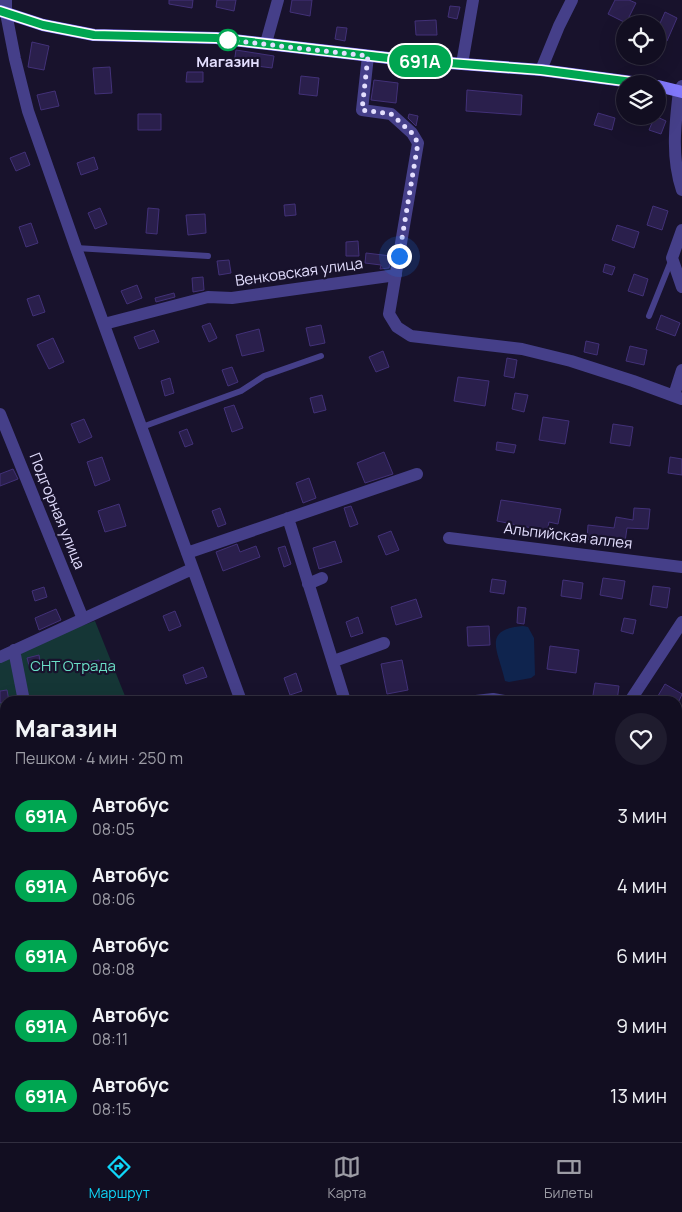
<!DOCTYPE html>
<html lang="ru">
<head>
<meta charset="utf-8">
<style>
	body { margin:0; font-family:Manrope,sans-serif; background:#1f1c2e; color:#f1f3f6; height:100vh; display:flex; flex-direction:column; font-size:19px; white-space:nowrap }
	* { box-sizing:border-box; margin:0 }
	p { font-size:16px; color:#9c9ca5 }
	.icon { flex:none; width:28px; height:28px; fill:none; stroke:currentColor; stroke-width:2; stroke-linecap:round; stroke-linejoin:round }
	.map { position:relative; flex:1; overflow:hidden }
	.details { position:absolute; left:0px; top:696px; width:682px; height:446px; display:flex; flex-direction:column; background:#120e21; border-radius:15px 15px 0 0; box-shadow:0 5px 20px #0002,0 0 0 1px #312e3f }
	.details>* { flex:none }
	.badge { padding:0 10px; border-radius:16px; font-size:18px; line-height:32px }
	.fabs { position:absolute; left:616px; top:15px; display:grid; gap:10px }
	.fabs a { display:grid; place-items:center; width:50px; height:50px; border-radius:50%; background:#120e21; box-shadow:0 5px 20px #0002,0 0 0 1px #312e3f; font-size:25px }
	.you { position:absolute; width:25px; height:25px; margin:-12px; border:4px solid #fff; border-radius:50%; background:#1a73e8; box-shadow:0 0 0 8px #1a73e833 }
	.map>.badge { position:absolute; translate:-50% -50%; box-shadow:0 0 0 2px #fff }
	.round { display:grid; place-items:center; flex:none; width:52px; height:52px; border-radius:26px; background:#1f1c2e }
	.headline { display:flex; align-items:center; justify-content:space-between; height:85px; padding:0 15px }
	h1 { font-size:24px; font-weight:800; line-height:38px }
	ul { padding:0; list-style:none }
	li { display:flex; align-items:center; gap:15px; height:70px; padding:0 15px }
	li div { flex:1 }
	li b { display:block; font-size:19px }
	li em { font-style:normal }
	li .badge { min-width:55px; font-weight:700; text-align:center }
	.menu { display:flex; justify-content:space-around; align-items:center; height:70px; border-top:1px solid #312e3f; background:#120e21; font-size:14px; color:#9c9ca5 }
	.menu a { display:grid; justify-items:center; gap:2px }
	.menu .current { color:#0fd7f9 }
	.map>svg:first-child { display:block }
	.green { fill:#153636 }
	.water { fill:#0f244e }
	.building { fill:#2a1f4c; stroke:#423178 }
	.lines { fill:none; stroke-linecap:round; stroke-linejoin:round }
	.lane { stroke:#453f89; stroke-width:6 }
	.street { stroke:#453f89; stroke-width:12 }
	.secondary { stroke:#8178fb; stroke-width:12 }
	.line-casing { stroke:#fff; stroke-width:11 }
	.line { stroke:#00a651; stroke-width:8 }
	.walk { stroke:#e3defe; stroke-width:5; stroke-dasharray:0 9 }
	.stop-dot { fill:#fff; stroke:#00a651; stroke-width:2.5 }
	.labels { text-anchor:middle; stroke-width:4.5; stroke-linejoin:round; paint-order:stroke }
	.stop-label { font-size:15px; font-weight:bold; fill:#e3defe; stroke:#18122c }
	.street-label { font-size:15px; fill:#e3defe; stroke:#18122c }
	.park-label { font-size:15px; fill:#6adec6; stroke:#18122c }
</style>
</head>
<body>
<div class="map">
<svg width="682" height="1142" viewBox="0 0 682 1142">
	<rect width="100%" height="100%" fill="#18122c"/>
	<path class="green" d="M95,621l32,80h-122v437h46l1,4h-52v-487z"/>
	<path class="water" d="M523,626l5,1 6,11 1,37 -4,3 -22,4 -4,-1 -1,-4c-7,-28 -21,-48 19,-51z"/>
	<path class="building" d="M169,0h24l-1,8 -23,-4z
		M217,0h19l-2,11 -18,-4z
		M292,0h20l-2,16 -20,-4z
		M615,0h14l7,3 -10,20 -18,-9z
		M450,6l10,1 -3,12 -9,-2z
		M665,12l12,6 -10,23 -9,-5v-8z
		M436,20l1,15h-21l-1,-14z
		M337,27l10,1 -2,13 -10,-2z
		M32,42l17,4 -5,24 -16,-3z
		M236,50l38,6 -2,12 -38,-5z
		M110,67l2,26 -17,1 -2,-26z
		M187,72h16v10h-17z
		M301,76l18,2 -2,18 -18,-2z
		M374,80l24,3 -2,20 -25,-3z
		M467,90l55,5 -1,20 -55,-4z
		M55,91l4,15 -18,4 -4,-15z
		M598,113l17,5 -3,12 -18,-5z
		M138,114h23v16h-23z
		M409,114l9,2 -2,10 -8,-8z
		M655,116l11,5 -5,13 -12,-4z
		M25,152l5,13 -14,6 -6,-13z
		M94,157l4,12 -17,6 -4,-12z
		M295,204l1,11 -11,1 -1,-11z
		M653,206l15,5 -6,19 -15,-5z
		M100,208l7,16 -12,5 -7,-16z
		M148,208l11,1 -2,25 -11,-1z
		M205,214l1,19 -18,2 -2,-20z
		M31,223l7,20 -12,4 -7,-20z
		M617,225l22,7 -5,16 -22,-8z
		M358,241l1,15h-13v-14z
		M366,253l25,3 -2,12 -9,1 1,-4 -16,-2z
		M229,260l2,13 -12,2 -2,-14z
		M605,264l10,3 -3,8 -9,-3z
		M634,274l14,5 -5,17 -15,-5z
		M203,277l1,13 -11,2 -1,-14z
		M137,285l5,13 -15,6 -6,-13z
		M174,293l1,4 -19,5 -1,-4z
		M39,295l6,17 -12,4 -6,-17z
		M661,315l19,8 -5,13 -19,-7z
		M210,323l7,15 -8,4 -7,-16z
		M321,325l4,18 -15,3 -4,-18z
		M259,329l5,22 -22,5 -6,-21z
		M154,330l5,12 -20,7 -5,-12z
		M53,338l11,24 -15,7 -12,-24z
		M586,341l13,3 -2,11 -13,-3z
		M630,346l17,4 -3,15 -18,-4z
		M383,351l6,16 -13,5 -7,-15z
		M507,358l10,2 -3,18 -10,-2z
		M232,367l6,15 -10,4 -6,-16z
		M458,377l31,4 -4,25 -31,-5z
		M170,378l4,15 -9,3 -4,-15z
		M515,393l13,2 -4,17 -12,-3z
		M322,395l4,15 -12,3 -4,-15z
		M234,405l9,23 -11,4 -8,-24z
		M543,417l26,4 -4,23 -26,-4z
		M84,419l8,18 -13,6 -8,-19z
		M613,424l20,3 -3,19 -20,-3z
		M187,429l6,15 -8,3 -6,-15z
		M497,442l19,3 -2,8 -18,-3z
		M384,452l9,22 -28,9 -8,-20z
		M102,457l8,23 -15,6 -8,-24z
		M670,457l12,2v16l-14,-2z
		M13,469l5,10 -18,7v-12z
		M309,478l7,20 -13,5 -7,-20z
		M501,500l60,9 -3,15 -9,-2 -2,9 -50,-10z
		M119,504l7,22 -21,6 -7,-21z
		M351,506l7,18 -8,3 -6,-19z
		M220,508l6,16 -8,3 -6,-16z
		M634,508l16,1 -2,20 -21,-1 -2,14 -26,-4 -1,3 -11,-2 1,-14 26,3 2,-11 17,3z
		M391,531l8,19 -13,5 -8,-19z
		M335,541l7,21 -23,7 -6,-21z
		M237,544l3,8 16,-6 4,11 -37,14 -7,-19z
		M285,546l6,18 -7,3 -6,-19z
		M603,578l22,3 -3,18 -22,-4z
		M492,579l14,2 -2,13 -14,-2z
		M563,580l20,3 -2,16 -20,-3z
		M653,586l17,2 -3,20 -17,-3z
		M44,587l3,10 -12,4 -3,-10z
		M416,599l6,18 -26,8 -5,-18z
		M518,607l8,1 -2,16 -7,-1z
		M56,609l5,11 -22,10 -4,-12z
		M175,611l6,15 -12,5 -6,-15z
		M358,617l5,16 -12,4 -5,-15z
		M624,618l12,2 -3,14 -12,-3z
		M489,626l1,19 -22,1 -1,-19z
		M550,646l29,4 -3,23 -29,-4z
		M39,655l2,12 -11,2 -3,-11z
		M99,660l3,11 -12,2 -2,-11z
		M402,660l6,30 -21,4 -6,-30z
		M203,667l4,10 -21,7 -3,-9z
		M296,673l6,18 -12,4 -6,-17z
		M595,683l24,3 -2,15h-25z
		M665,684l17,10 -3,7h-24z
		M7,690l2,11 -9,2v-12z"/>
	<g class="lines">
		<path class="lane" d="M76,248l132,8
			M649,316l22,-55
			M142,427l99,-36 23,-15 57,-20"/>
		<path class="street" d="M6,0v13l9,46 13,52 48,137 165,453
			M266,43l12,-43
			M368,56l-6,54 29,4 21,19 6,10 -29,171 8,13 14,9 111,13 49,12 62,20 49,18
			M462,64l11,-64
			M541,70l18,-44 13,-26
			M682,86l-3,5c-4,34 -8,66 3,99
			M682,230l-10,28 10,29
			M104,324l104,-27 24,1 164,-23
			M674,395l8,-25
			M0,414l83,205
			M288,518l57,183
			M449,538l233,29
			M187,553l230,-79
			M308,584l14,-6
			M14,650l10,51
			M0,657l192,-88
			M334,661l50,-18
			M476,701l17,-2 11,2
			M630,701l52,-79
			M678,719l4,-1
			M678,989l4,16
			M0,1006l5,2
			M678,1089h4
			M190,1138l1,4
			M304,1138l2,4
			M482,1142l3,-4"/>
		<path class="secondary" d="M0,11l43,14 51,10 122,3 181,21 144,11 106,14
			M658,86l24,6"/>
	</g>
	<g class="lines">
		<g class="line-casing">
			<path id="line" d="M0,11l43,14 51,10 122,3 181,21 144,11 106,14"/>
		</g>
		<use href="#line" class="line"/>
		<path class="walk" d="M228,40l140,16 -6,54 29,4 21,19 6,10 -19,113"/>
	</g>
	<circle class="stop-dot" cx="228" cy="40" r="10"/>
	<g class="labels">
		<g class="stop-label">
			<text x="228" y="67">Магазин</text>
		</g>
		<g class="street-label">
			<text transform="translate(299 272) rotate(-8)" y="5">Венковская улица</text>
			<text transform="translate(57 511) rotate(68)" y="5">Подгорная улица</text>
			<text transform="translate(568 536) rotate(7)" y="5">Альпийская аллея</text>
		</g>
		<g class="park-label">
			<text x="73" y="671">СНТ Отрада</text>
		</g>
	</g>
</svg>
<div class="fabs">
<a><svg class="icon" aria-label="locate" viewBox="0 0 24 24"><circle cx="12" cy="12" r="6"/><path d="M12 2v4M12 18v4M2 12h4M18 12h4"/></svg></a>
<a><svg class="icon" aria-label="layers" viewBox="0 0 24 24"><path d="M12 4l9 5-9 5-9-5zM3 14l9 5 9-5"/></svg></a>
</div>
<div class="you" style="left:399px;top:256px"></div>
<b class="badge" style="left:420px;top:61px;background:#00a651;color:#fff">691А</b>
<section class="details">
<div class="headline"><div><h1>Магазин</h1><p>Пешком · 4 мин · 250 m</p></div><a class="round"><svg class="icon" aria-label="heart" viewBox="0 0 24 24"><path d="M12 20l-8-8c-3-5 5-10 8-4 3-6 11-1 8 4z"/></svg></a></div>
<ul>
<li><span class="badge" style="background:#00a651;color:#fff">691А</span><div><b>Автобус</b><p>08:05</p></div><em>3 мин</em></li>
<li><span class="badge" style="background:#00a651;color:#fff">691А</span><div><b>Автобус</b><p>08:06</p></div><em>4 мин</em></li>
<li><span class="badge" style="background:#00a651;color:#fff">691А</span><div><b>Автобус</b><p>08:08</p></div><em>6 мин</em></li>
<li><span class="badge" style="background:#00a651;color:#fff">691А</span><div><b>Автобус</b><p>08:11</p></div><em>9 мин</em></li>
<li><span class="badge" style="background:#00a651;color:#fff">691А</span><div><b>Автобус</b><p>08:15</p></div><em>13 мин</em></li>
</ul>
</section>
</div>
<nav class="menu">
<a class="current"><svg class="icon" aria-label="directions" viewBox="0 0 24 24"><path d="M12 3l9 9-9 9-9-9zM9 14v-3h6M13 9l2 2-2 2"/></svg>Маршрут</a>
<a><svg class="icon" aria-label="map" viewBox="0 0 24 24"><path d="M3 6l6-2 6 2 6-2v14l-6 2-6-2-6 2zM9 4v14M15 6v14"/></svg>Карта</a>
<a><svg class="icon" aria-label="tickets" viewBox="0 0 24 24"><path d="M3 7h18v10H3zM15 7v10"/></svg>Билеты</a>
</nav>
</body>
</html>
